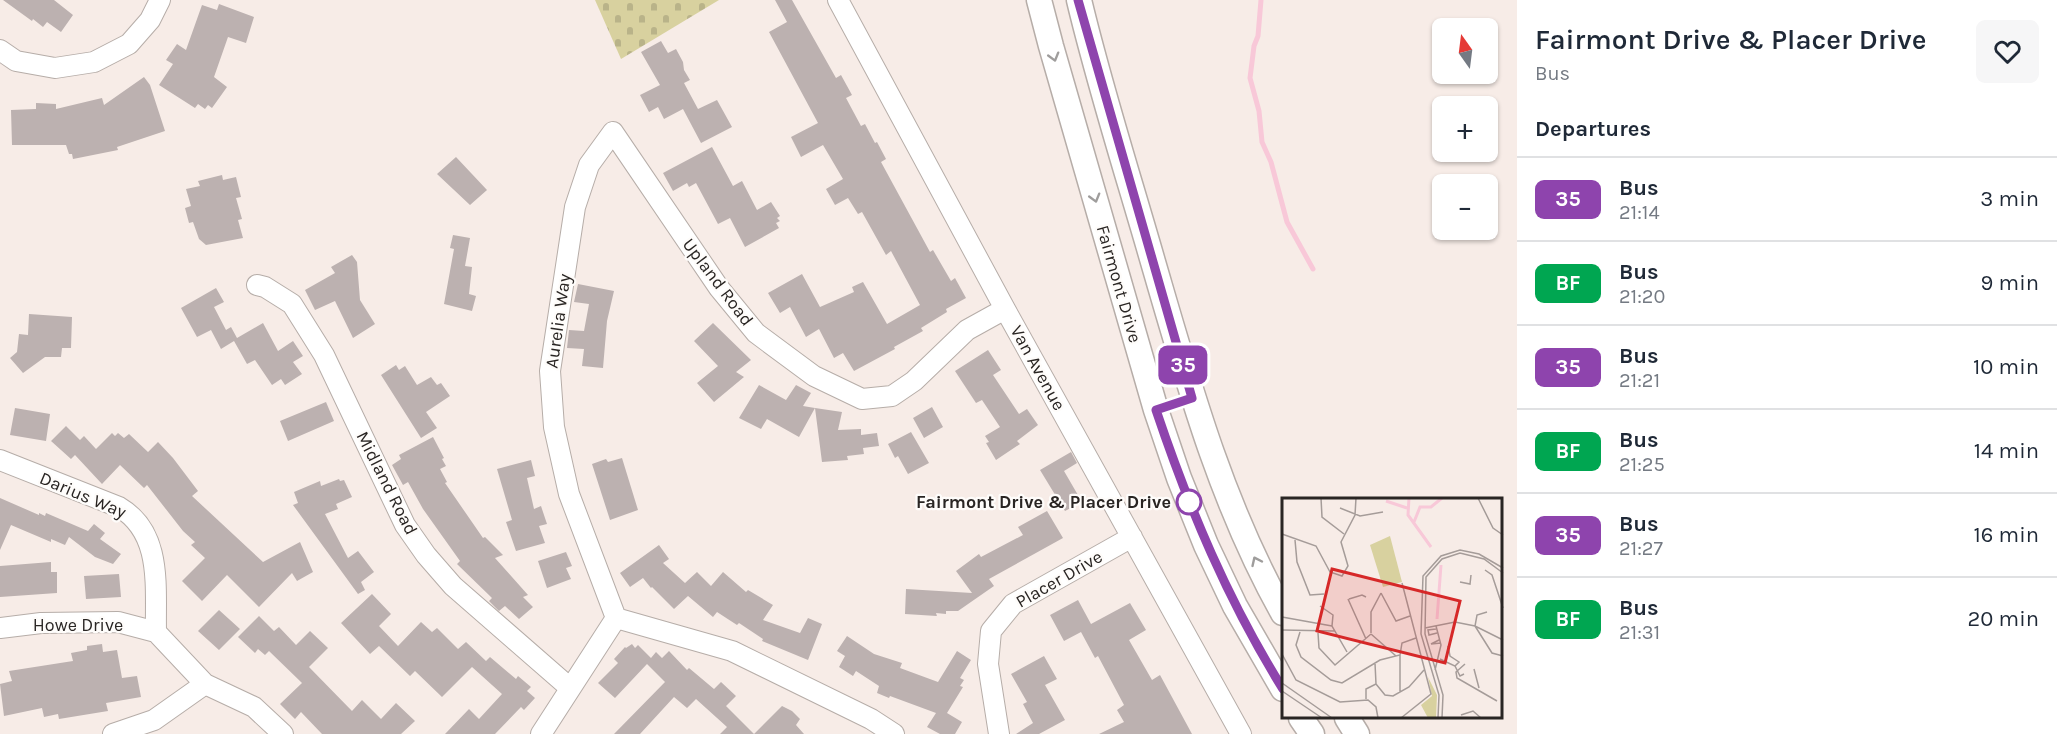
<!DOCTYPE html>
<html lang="en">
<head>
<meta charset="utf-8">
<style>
	body { margin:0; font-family:Karla,sans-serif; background:#f6f6f7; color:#1f2937; height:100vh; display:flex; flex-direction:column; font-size:22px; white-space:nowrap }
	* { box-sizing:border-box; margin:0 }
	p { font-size:20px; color:#747a83 }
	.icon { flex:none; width:33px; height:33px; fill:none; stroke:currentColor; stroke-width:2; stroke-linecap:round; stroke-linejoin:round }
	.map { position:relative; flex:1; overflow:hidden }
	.drawer { display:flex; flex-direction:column; background:#fff; width:540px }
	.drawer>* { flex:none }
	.badge { padding:0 12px; border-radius:9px; font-size:21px; line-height:39px }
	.needle { width:39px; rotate:346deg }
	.buttons { position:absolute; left:1432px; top:18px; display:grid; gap:12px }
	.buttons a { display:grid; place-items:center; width:66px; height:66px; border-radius:9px; background:#fff; box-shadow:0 2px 4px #0004; font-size:30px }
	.map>.badge { position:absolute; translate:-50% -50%; box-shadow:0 0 0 3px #fff }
	h2 { padding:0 18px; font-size:22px; line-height:54px }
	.round { display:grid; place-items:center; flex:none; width:63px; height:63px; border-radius:9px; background:#f6f6f7 }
	.head { display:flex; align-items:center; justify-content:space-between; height:102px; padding:0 18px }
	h1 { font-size:28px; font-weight:600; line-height:45px }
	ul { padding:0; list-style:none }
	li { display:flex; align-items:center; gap:18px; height:84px; padding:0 18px; border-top:2px solid #e0e1e3 }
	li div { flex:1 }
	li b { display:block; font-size:22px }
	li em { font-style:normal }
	li .badge { min-width:66px; font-weight:700; text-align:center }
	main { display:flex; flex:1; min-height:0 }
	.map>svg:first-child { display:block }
	.cemetery { fill:url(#cemetery-stones) }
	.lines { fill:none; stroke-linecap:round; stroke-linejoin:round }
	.stream { stroke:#f8c8d8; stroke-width:5 }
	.building { fill:#bcb1b0 }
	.minor-casing { stroke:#b6ada8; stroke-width:22 }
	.major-casing { stroke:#b6ada8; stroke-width:27 }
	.minor { stroke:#fff; stroke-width:20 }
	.major { stroke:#fff; stroke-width:24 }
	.oneway { stroke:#9f9d9c }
	.line-casing { stroke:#fff; stroke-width:14 }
	.line { stroke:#8e44ad; stroke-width:9 }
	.stop-dot { fill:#fff; stroke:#8e44ad; stroke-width:3 }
	.labels { text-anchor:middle; stroke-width:4.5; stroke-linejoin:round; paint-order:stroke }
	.street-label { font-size:18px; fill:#292523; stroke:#fefcfa }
	.stop-label { font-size:18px; font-weight:bold; fill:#292523; stroke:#fefcfa; text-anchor:end }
	.inset-river { fill:none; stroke:#f8c8d8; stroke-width:3 }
	.inset-road { fill:none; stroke:#a59c99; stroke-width:1.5 }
	.view { fill:#d62828; fill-opacity:0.15; stroke:#d62828; stroke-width:3 }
	.inset-edge { fill:none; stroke:#292523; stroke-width:3 }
</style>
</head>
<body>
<main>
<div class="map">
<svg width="1517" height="734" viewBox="0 0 1517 734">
	<defs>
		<pattern id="cemetery-stones" width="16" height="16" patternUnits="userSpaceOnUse" patternTransform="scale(1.5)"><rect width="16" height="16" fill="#d8d19f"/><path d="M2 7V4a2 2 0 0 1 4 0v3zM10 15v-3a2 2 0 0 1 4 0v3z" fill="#b9b389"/></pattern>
	</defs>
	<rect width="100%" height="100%" fill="#f7ece7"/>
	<path class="cemetery" d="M595,0h124l-98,59z"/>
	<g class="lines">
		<path class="stream" d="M1261,0l-3,36 -4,10 -4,32 9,33 3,31 9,20 16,60 26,47"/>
	</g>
	<path class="building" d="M3,0h51l19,15 -12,17 -14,-10 -4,5 -10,-8 -1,2z
		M775,0h17l44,78 5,-3 11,20 -6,3 15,28 4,-2 10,19 2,-1 9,17 -5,3 49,90 3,-2 18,31 4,-3 11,20 -20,11 1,3 -26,16 2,3 -29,16 1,2 -41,22 -11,-18 -9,5 -15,-29 -13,8 -16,-30 -10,6 -12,-20 34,-19 18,33 34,-15 -2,-5 11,-5 24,42 33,-19 -29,-54 -5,4 -24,-43 -4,2 -10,-16 -13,7 -9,-16 17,-10 -20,-34 -22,12 -10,-20 27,-14 -49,-91 18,-10z
		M219,4l35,13 -8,26 -18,-6 -14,40 13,10 -15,21 -4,-3 -3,4 -7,-5 -3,4 -36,-23 14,-21 -7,-4 11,-16 9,6 16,-45 15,5z
		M661,41l7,12 8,-4 7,13 1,8 6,10 -6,3 14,26 19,-9 15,27 -31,16 -18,-34 -19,10 -6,-12 -9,5 -9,-17 20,-10 -19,-33z
		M144,77l6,8 15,46 -48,16 1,3 -45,9 -1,-5h-3l-3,-9h-54l-1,-35 25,-1v-6l20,1v5l46,-11 2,7z
		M712,147l21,39 9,-5 15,29 14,-8 9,14 -3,2 3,3 -4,2 3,5 -34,19 -15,-29 -12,6 -22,-41 -7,4 -2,-4 -14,8 -10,-18z
		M456,157l31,33 -17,15 -33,-31z
		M222,175l1,5 13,-3 5,20 -5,1 6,21 -4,1 5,18 -37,7 -7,-6 -6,-17 -4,1 -4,-15 6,-2 -5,-17 14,-3 -2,-5z
		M453,235l17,3 -5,28 7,1 -3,27 7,2 -4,15 -28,-7 10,-55 -4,-1z
		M352,255l5,7 3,38 15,24 -22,14 -18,-37 -20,9 -10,-20 30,-17 -4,-6z
		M578,284l36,7 -7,30 -4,47 -21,-2 2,-17 -17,-1 2,-18 15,1 5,-27 -15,-2z
		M216,288l8,14 -10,5 12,23 5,-3 6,11 26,-15 15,28 15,-10 10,15 -10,6 9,12 -17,11 -4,-6 -9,6 -17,-25 -8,4 -13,-23 -13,8 -10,-19 -14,7 -16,-29z
		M29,314l43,3 -1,31h-9l-1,9h-16l-22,16 -13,-15 7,-6 2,-18 9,1z
		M713,323l38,37 -15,12 8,5 -30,25 -17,-19 21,-17 -24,-25z
		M988,350l13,20 -8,5 26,39 8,-5 11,16 -21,16 3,3 -24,16 -10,-17 3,-1 -4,-6 15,-9 -18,-27 -6,3 -21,-32z
		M396,365l3,5 6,-4 12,19 14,-8 6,8 4,-2 9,13 -24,16 11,16 -16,10 -40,-63z
		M759,385l27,15 10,-15 15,8 -8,13 12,2 -16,29 -32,-18 -6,10 -22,-11z
		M326,402l8,19 -46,20 -8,-20z
		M932,407l11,20 -19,11 -11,-20z
		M15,408l35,6 -4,27 -36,-6z
		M815,408l27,4 -4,18 23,-1v6l16,-2 2,13 -16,2 1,6 -17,2 1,4 -26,2z
		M66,426l14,14 4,-4 12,13 16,-16 3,3 3,-3 6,5 5,-4 19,18 10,-10 15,16 25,33 -6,5 71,66 37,-20 13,30 -16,9 -5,-8 -33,34 -32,-32 -25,26 -20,-20 23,-23 -14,-13 4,-3 -12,-11 -36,-46 -3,3 -24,-23 -18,19 -27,-29 -4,4 -20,-18z
		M911,432l18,31 -21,11 -10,-18 -3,2 -7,-14z
		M433,437l11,21 -2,1 4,7 -6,3 7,13 -2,1 38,55 2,-1 18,18 -8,3 33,37 -5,2 10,10 -14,12 -14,-13 -6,5 -10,-10 3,-3 -35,-34 3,-3 -37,-52 -15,-27 -5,3 -11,-20 9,-6 -2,-4z
		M1071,452l6,11 -13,8 18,31 -17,9 -25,-41z
		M622,458l16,52 -28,10 -18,-56 14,-5 2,3z
		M531,460l4,16 -8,2 7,31 7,-3 6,18 -8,2 6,17 -29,8 -10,-29 6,-2 -15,-51z
		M339,479l1,2 4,-1 8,17 -16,7 2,5 -13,5 23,44 10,-7 16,21 -13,10 4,8 -7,4 -65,-89 5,-2 -4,-11 26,-11 1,5z
		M0,498l39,17v-2l6,3 1,-3 42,18 6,-7 11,9 -5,6 21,15 -8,10 -18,-7 -26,-20 -4,8 -14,-6v3l-40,-17 -11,25z
		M1047,511l16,27 -74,41 5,7 -36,25h-12v3l-10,-1 1,3 -32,-2 1,-25 66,4 -16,-22 23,-17 2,3 42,-22 -5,-8z
		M659,545l10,14 -6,4 22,20 12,-11 14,14 12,-14 23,20 2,-2 25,15 -10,15 37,13 8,-15 14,6 -14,36 -46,-19 1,-2 -24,-16 -2,2 -20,-13 -4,5 -25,-21 -14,13 -22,-22 -1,1 -8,-10 -13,9 -10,-14z
		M566,552l6,14 -6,2 5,11 -24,9 -9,-27z
		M51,562v10h6v21l-57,4v-31z
		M119,574l2,23 -35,2 -2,-23z
		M372,594l19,20 -12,12 19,20 23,-24 11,10 5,-4 21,21 8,-7 20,19 4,-4 26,22 2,-3 13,11 -4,4 8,7 -11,12 -3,-3 -26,27h-50l24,-25 10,10 23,-25 -30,-27 -30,30 -27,-26 -5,5 -31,-30 -9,8 -29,-31z
		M1078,600l13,24 39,-21 16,27 -17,10 23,40 8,-5 32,59h-93l25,-12 -7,-12 7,-5 -26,-49 -3,2 -14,-26 -17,9 -14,-26z
		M219,610l21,19 -21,21 -21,-19z
		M259,616l15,15 5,-4 17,18 14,-14 18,17 -19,19 43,44 10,-11 19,19 15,-16 19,18 -14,13h-79l-21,-22 -6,7 -15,-15 22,-21 -33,-32 -4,4 -7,-6 -3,4 -17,-16z
		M847,636l27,18 28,9 -2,5 38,14 19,-31 14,9 -11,18 4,2 -4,6 3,1 -16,26 15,9 -7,12h-15l-13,-7 9,-14 -46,-17 -1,2 -12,-5 2,-7 -23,-15 -3,5 -14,-9 6,-11 -8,-5z
		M102,644l1,8 14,-2 5,28 15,-2 4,21 -35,6 2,8 -49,8 -1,-5 -14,3 -2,-9 -38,8 -4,-32 12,-3 -3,-10 64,-10 -2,-8 16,-3v-4z
		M632,644l3,4 3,-3 13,13 5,-6 6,6 7,-7 18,19 2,-2 25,21 7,-7 15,14 -10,10 28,28h-34l7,-7 -31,-28 -9,9 -13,-11 -34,37h-26l51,-52 -18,-18 -32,34 -17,-15 20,-20 -4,-4 11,-12 1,1z
		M1044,656l13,23 -12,6 20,35 -26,14h-23l17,-11 -10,-19 4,-2 -16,-28z
		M782,706l10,5 8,8 -4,6 8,9h-50z"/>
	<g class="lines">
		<g class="minor-casing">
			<path id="minor" d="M838,0l167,309 236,425
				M0,50l16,11 39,7 39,-6 35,-18 21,-24 10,-20
				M257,285l8,2 27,17 32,51 81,170 21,30 27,31 117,102
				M0,460l119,47c44,26 36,80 37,125l49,52 49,23 29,27
				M616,618l-47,-124 -15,-67 -4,-56 25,-164 14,-42 24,-33 106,156 37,45 58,43 48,23 30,-3 22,-15 53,-51 38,-21
				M616,618l116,33 139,68 23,15
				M0,628l41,-5 77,-1 38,10
				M113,734l41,-14 51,-36
				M541,734l75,-116
				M999,734l-11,-70 3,-33 22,-27 119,-67"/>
		</g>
		<g class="major-casing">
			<path id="major" d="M1039,0l12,46 105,364 23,68 27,67 29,61 48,83
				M1079,0c21,88 49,175 74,262 35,120 68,241 130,351
				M1301,718l11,16
				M1347,718l10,16"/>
		</g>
		<use href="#minor" class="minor"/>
		<use href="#major" class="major"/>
	</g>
	<defs><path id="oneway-chevron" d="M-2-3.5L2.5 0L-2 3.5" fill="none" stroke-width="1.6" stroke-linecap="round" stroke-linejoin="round" transform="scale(1.5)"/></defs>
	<g class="oneway">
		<use href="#oneway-chevron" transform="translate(1054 57) rotate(74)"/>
		<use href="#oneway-chevron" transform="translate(1095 198) rotate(74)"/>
		<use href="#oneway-chevron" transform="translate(1256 561) rotate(-115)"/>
	</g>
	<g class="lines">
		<g class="line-casing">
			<path id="line" d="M1078,0l114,398 -36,12c33,98 72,191 127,279"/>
		</g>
		<use href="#line" class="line"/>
	</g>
	<circle class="stop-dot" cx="1189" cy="502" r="12"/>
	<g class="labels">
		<g class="street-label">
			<text transform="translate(718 282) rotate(53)" y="6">Upland Road</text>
			<text transform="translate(1119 284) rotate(74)" y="6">Fairmont Drive</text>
			<text transform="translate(558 321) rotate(-82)" y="6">Aurelia Way</text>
			<text transform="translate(1038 368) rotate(61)" y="6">Van Avenue</text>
			<text transform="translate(387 483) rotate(63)" y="6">Midland Road</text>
			<text transform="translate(83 495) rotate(23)" y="6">Darius Way</text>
			<text transform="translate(1059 579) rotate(-30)" y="6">Placer Drive</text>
			<text x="78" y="631">Howe Drive</text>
		</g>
		<g class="stop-label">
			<text x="1171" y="508">Fairmont Drive &amp; Placer Drive</text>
		</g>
	</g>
	<g transform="translate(1282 498)">
		<rect width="220" height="220" fill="#f7ece7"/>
		<path d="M146,179l9,18 -1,23h-8l-7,-13 11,-9z" fill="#d8d19f"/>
		<path d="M108,38l12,46 -19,5 -13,-42z" fill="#d8d19f"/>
		<path class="inset-river" d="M127,0l-1,17 23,32M104,3l21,7M132,24l6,-15h11l11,-9M155,121l4,-54"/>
		<path class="inset-road" d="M39,0l1,19 22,17M196,0l15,30 10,7M58,10l20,8 23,-4M0,36l34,12 14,26 12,4 6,-10 -7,-24 14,-27 1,-17M13,42l2,22 13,33 14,-1M203,72l7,5 11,33M178,84l10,2 1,-9M99,95l15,28 14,-5M66,101l18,40M67,101l13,-4 4,2M38,108l13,9 -1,11 15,26M205,114l-10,3 -2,11 17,27 11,3M0,119l50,9M143,130l30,-6 20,4 28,14M154,131l-8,1 1,5 8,-2M0,132l53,1M18,134l-4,13 5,12 30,23 11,3 38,-23 20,-5 2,-12 14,-5M36,135l1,15 16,17 36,-31M89,135v-21l10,-19M89,136l25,22M157,142l-8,4 10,-1M167,155l-1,-7 2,10 9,6 -4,4M0,156l14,26 44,22 28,-2 8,7 2,11M118,157v38M158,161l15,7 5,10 4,-2M183,166l-9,8 1,6 40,23M192,171l5,19M153,172l6,-25 -5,-19M0,185l50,35M94,186l9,11 8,1 16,-9 15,-17M0,193l40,27M84,201v-10l10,-5 -1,-21M179,217l12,-4 8,7M119,220l30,-24 -29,-111M156,220l1,-23 -18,-61 2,-58 18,-20 19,-6 19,4 24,14M160,220l1,-23 -18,-61 1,-57 16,-18 18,-6 24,6 19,14"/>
		<path class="view" d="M50,71l128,32 -15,62 -128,-32z"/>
		<rect width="220" height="220" class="inset-edge"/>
	</g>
</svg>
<div class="buttons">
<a><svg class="needle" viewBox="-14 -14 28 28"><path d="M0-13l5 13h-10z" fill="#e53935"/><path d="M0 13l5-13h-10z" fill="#747a83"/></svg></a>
<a>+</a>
<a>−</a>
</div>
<b class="badge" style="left:1183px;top:365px;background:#8e44ad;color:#fff">35</b>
</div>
<section class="drawer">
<div class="head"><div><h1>Fairmont Drive &amp; Placer Drive</h1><p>Bus</p></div><a class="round"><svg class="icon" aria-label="heart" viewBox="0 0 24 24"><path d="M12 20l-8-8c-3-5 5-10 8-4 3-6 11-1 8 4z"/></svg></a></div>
<h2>Departures</h2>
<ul>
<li><span class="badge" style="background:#8e44ad;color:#fff">35</span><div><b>Bus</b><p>21:14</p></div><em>3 min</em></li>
<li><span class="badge" style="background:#00a651;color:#fff">BF</span><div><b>Bus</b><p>21:20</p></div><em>9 min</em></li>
<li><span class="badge" style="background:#8e44ad;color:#fff">35</span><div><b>Bus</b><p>21:21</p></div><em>10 min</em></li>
<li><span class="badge" style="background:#00a651;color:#fff">BF</span><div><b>Bus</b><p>21:25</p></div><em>14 min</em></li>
<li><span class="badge" style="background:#8e44ad;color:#fff">35</span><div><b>Bus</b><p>21:27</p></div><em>16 min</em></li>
<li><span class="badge" style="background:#00a651;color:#fff">BF</span><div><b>Bus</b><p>21:31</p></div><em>20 min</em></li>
</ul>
</section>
</main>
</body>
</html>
